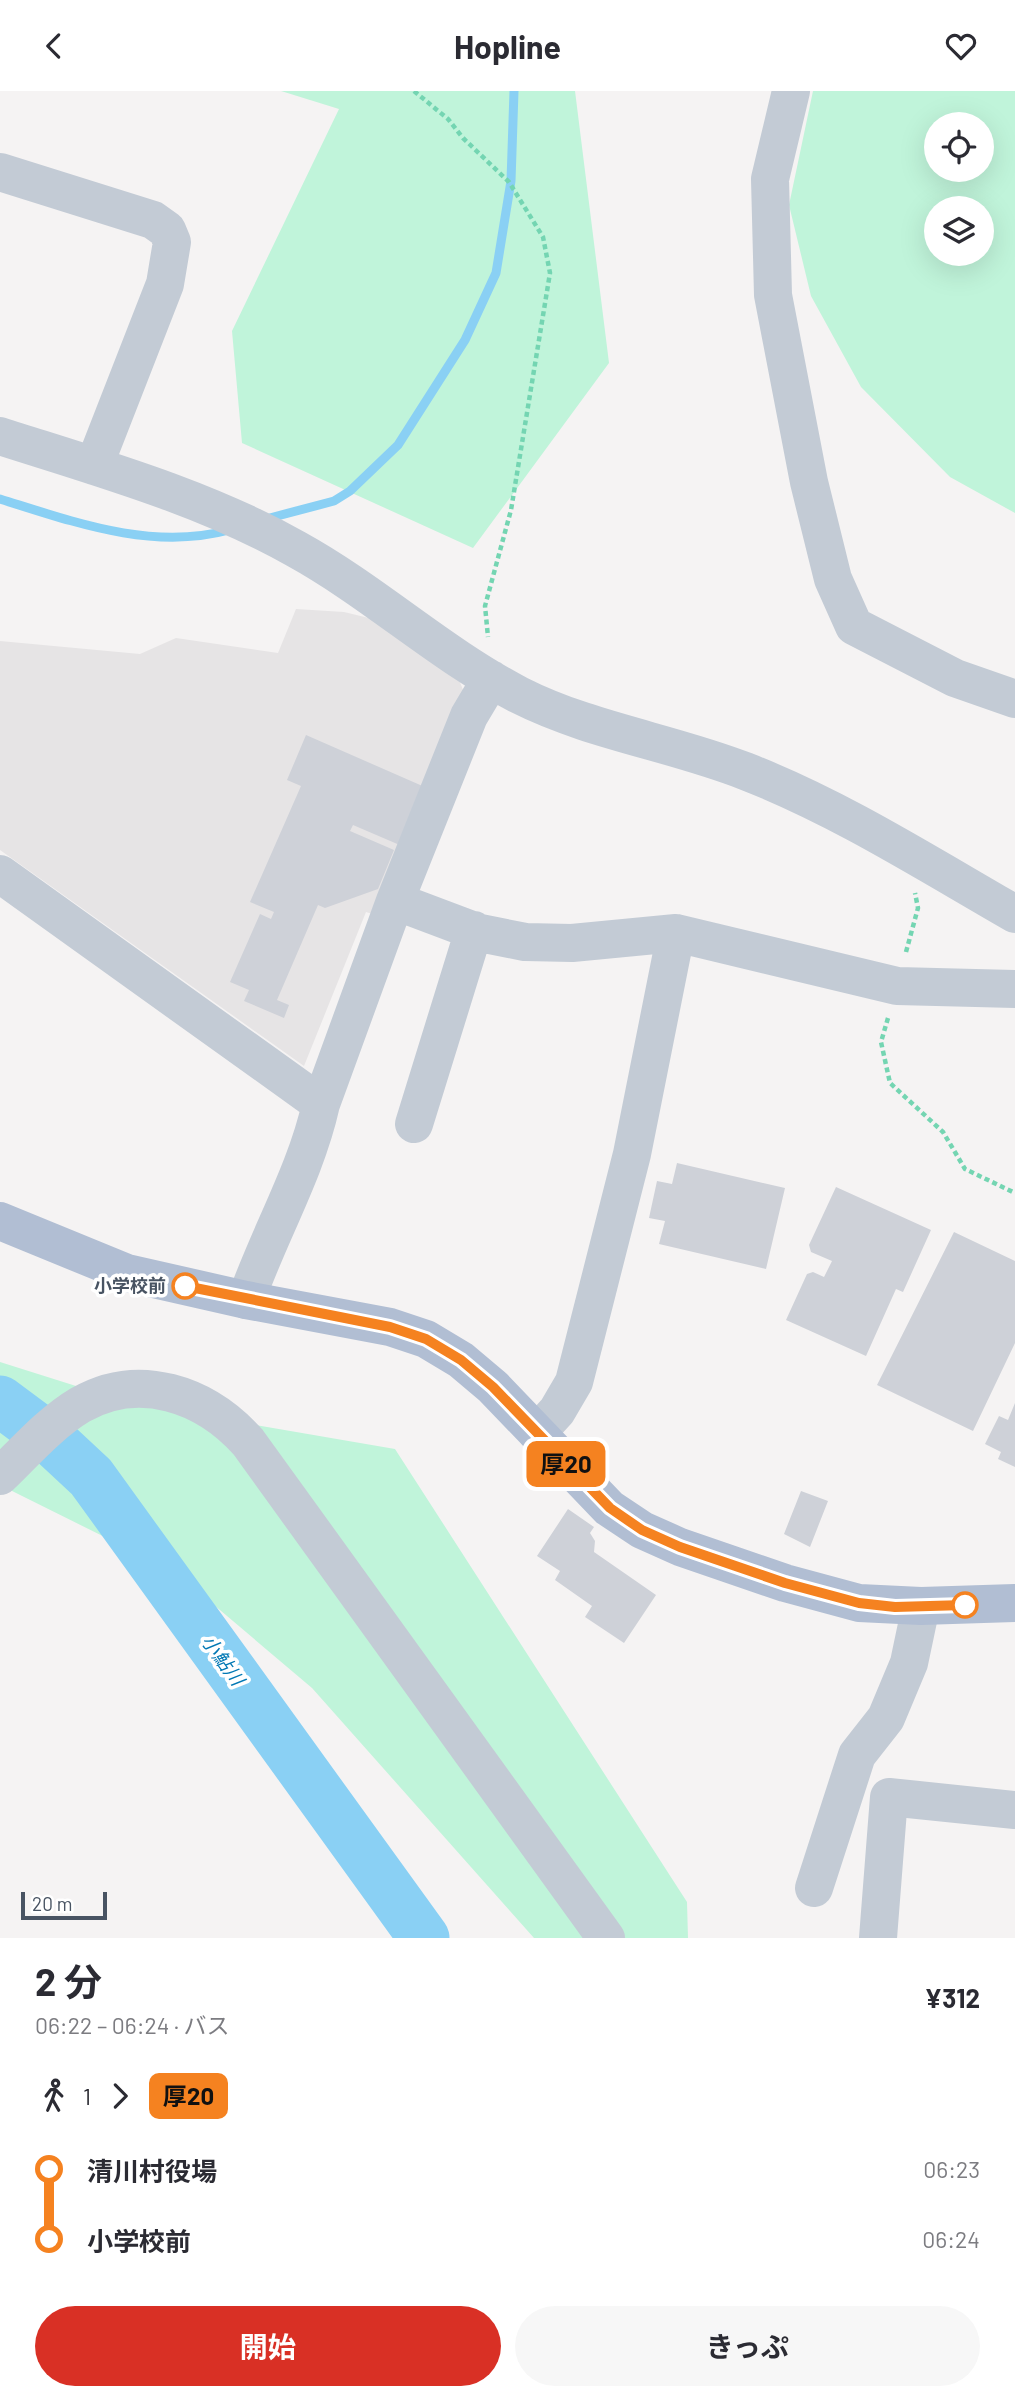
<!DOCTYPE html>
<html lang="ja">
<head>
<meta charset="utf-8">
<style>
	body { margin:0; font-family:Barlow,"Noto Sans JP",sans-serif; background:#f7f7f7; color:#2b2b33; height:100vh; display:flex; flex-direction:column; font-size:26px; white-space:nowrap }
	* { box-sizing:border-box; margin:0 }
	p { font-size:23px; color:#7c7c81 }
	.icon { flex:none; width:38px; height:38px; fill:none; stroke:currentColor; stroke-width:2; stroke-linecap:round; stroke-linejoin:round }
	.map { position:relative; height:1847px; overflow:hidden }
	.side { display:flex; flex-direction:column; background:#fff; flex:1 }
	.side>* { flex:none }
	.badge { padding:0 14px; border-radius:10px; font-size:24px; line-height:46px }
	.controls { position:absolute; left:924px; top:21px; display:grid; gap:14px }
	.controls a { display:grid; place-items:center; width:70px; height:70px; border-radius:50%; background:#fff; box-shadow:0 7px 28px #0002; font-size:35px }
	.scale { position:absolute; left:21px; bottom:18px; width:86px; box-sizing:border-box; padding-left:7px; border:4px solid #485362; border-top:0; font-size:19px; line-height:24px; white-space:nowrap; color:#485362; -webkit-text-stroke:5px #fff; paint-order:stroke }
	.map>.badge { position:absolute; translate:-50% -50%; box-shadow:0 0 0 4px #fff }
	.legs { display:flex; align-items:center; gap:10px; height:77px; padding:0 35px; font-size:23px }
	.legs p { margin-inline-start:auto }
	.headline { display:flex; align-items:center; justify-content:space-between; height:119px; padding:0 35px }
	h1 { font-size:38px; font-weight:700; line-height:52px }
	.cta { display:flex; gap:14px; margin-top:auto; padding:14px 35px }
	.cta a { flex:1; height:80px; border-radius:42px; background:#d93025; color:#fff; font-size:28px; font-weight:700; line-height:80px; text-align:center }
	.cta a+a { background:#f7f7f7; color:#2b2b33 }
	ul { padding:0 35px; list-style:none }
	li { display:flex; align-items:center; gap:24px; height:70px; font-size:26px }
	li i { display:grid; place-items:center; width:10px; height:100%; margin:0 9px; background:currentColor }
	li i::after { content:''; width:18px; height:18px; margin:-9px; border:5px solid; border-radius:50%; background:#fff }
	li p { margin-inline-start:auto }
	li:first-child i { background:linear-gradient(#0000 50%,currentColor 0) }
	li:last-child i { background:linear-gradient(currentColor 50%,#0000 0) }
	header { display:flex; justify-content:space-between; align-items:center; height:91px; padding:0 35px; background:#fff; font-size:32px; font-weight:700 }
	.map>svg:first-child { display:block }
	.education { fill:#e6e4e5 }
	.green { fill:#c0f4da; fill-rule:evenodd }
	.lines { fill:none; stroke-linecap:round; stroke-linejoin:round }
	.stream { stroke:#8ad0f4; stroke-width:9 }
	.river { stroke:#8ad0f4; stroke-width:51 }
	.building { fill:#ced1d8 }
	.path { stroke:#74d5b2; stroke-width:4.5; stroke-dasharray:5 3.5; stroke-linecap:butt }
	.minor { stroke:#c3cbd5; stroke-width:38 }
	.major { stroke:#b1bed3; stroke-width:38 }
	.line-1-casing { stroke:#fff; stroke-width:16 }
	.line-1 { stroke:#f58220; stroke-width:10 }
	.stop-1-dot { fill:#fff; stroke:#f58220; stroke-width:3.5 }
	.labels { text-anchor:middle; stroke-width:7; stroke-linejoin:round; paint-order:stroke }
	.stop-label { font-size:18px; font-weight:bold; fill:#485362; stroke:#fff; text-anchor:end }
	.water-label { font-size:19px; font-style:italic; fill:#0278b4; stroke:#fff }
</style>
</head>
<body>
<header><svg class="icon" aria-label="back" viewBox="0 0 24 24"><path d="M15 5l-7 7 7 7"/></svg>Hopline<svg class="icon" aria-label="heart" viewBox="0 0 24 24"><path d="M12 20l-8-8c-3-5 5-10 8-4 3-6 11-1 8 4z"/></svg></header>
<div class="map">
<svg width="1015" height="1847" viewBox="0 0 1015 1847">
	<rect width="100%" height="100%" fill="#f5f3f3"/>
	<path class="education" d="M296,518l48,3 29,7 86,61 7,17 -87,219 -13,-4 -62,154 -304,-216v-209l140,13 36,-16 102,15z"/>
	<path class="green" d="M281,0h294l34,272 -136,185 -231,-105 -10,-112 107,-222z
		M813,0h202v422l-65,-36 -89,-90 -50,-91 -22,-91zM936,33h46v46h-46zM936,117h46v46h-46z
		M0,1271l133,42 262,45 292,453 1,36h-154l-222,-250 -137,-116 -175,-87z"/>
	<g class="lines">
		<path class="stream" d="M0,408c74,23 152,52 229,31
			M266,428l68,-18 16,-10 48,-46 67,-105 31,-67 15,-92 3,-90"/>
		<path class="river" d="M0,1310l47,35 44,41 333,461"/>
	</g>
	<path class="building" d="M306,644l121,53 -25,58 -49,-21 -3,6 44,19 -16,39 -53,19 -7,-3 -41,95 12,5 -5,13 -40,-17 5,-11 -19,-8 30,-68 11,5 3,-7 -24,-10 51,-116 -14,-6z
		M677,1072l108,25 -19,81 -107,-25 6,-23 -16,-3 8,-37 15,3z
		M836,1096l95,43 -28,62 -7,-3 -30,67 -80,-36 21,-46 6,-2 11,5 8,-16 -21,-9 -2,-7z
		M954,1141l61,29v82l-42,88 -96,-46z
		M1015,1312v64l-17,-8 3,-7 -16,-8 14,-28 9,4z
		M801,1400l27,10 -18,46 -26,-13z
		M568,1418l26,18 -4,6 5,8 -1,11 62,43 -32,48 -39,-26 7,-11 -37,-26 5,-9 -23,-15z"/>
	<g class="lines">
		<path class="path" d="M414,0l34,28 15,19 46,44 34,55 7,36 -39,237 -26,96 3,31
			M906,861l12,-44 -3,-15
			M888,927l-7,24 9,41 53,49 22,37 50,24"/>
		<path class="minor" d="M791,0l-21,88 3,116 36,187 24,97 21,47 101,52 60,21
			M0,81l153,48 14,10 5,12 -7,42 -71,182
			M0,345c100,32 204,61 296,113 78,43 144,105 223,146 71,36 152,47 226,76 95,37 181,92 270,143
			M0,783l321,230
			M395,810l85,32 45,9 47,1 104,-10 221,53 118,3
			M414,1033l60,-194
			M246,1209c23,-66 60,-128 75,-196l74,-203 74,-185 22,-37
			M537,1342l20,-22 17,-29 58,-228 44,-221
			M0,1385c25,-24 50,-53 80,-71 59,-34 125,-11 168,37l358,496
			M814,1797l43,-133 29,-37 23,-55 12,-57
			M878,1847l11,-141 126,13"/>
		<path class="major" d="M0,1130l127,52 119,27 144,27 36,12 35,21 32,27 116,121 33,22 38,17 105,36 74,20 62,3 94,-3"/>
	</g>
	<g class="lines">
		<g class="line-1-casing">
			<path id="line-1" d="M185,1195l205,41 36,12 35,21 32,27 117,121 32,22 38,17 105,36 74,20 36,4 70,-2"/>
		</g>
		<use href="#line-1" class="line-1"/>
	</g>
	<g class="stop-1-dot">
		<circle cx="185" cy="1195" r="12"/>
		<circle cx="965" cy="1514" r="12"/>
	</g>
	<g class="labels">
		<g class="stop-label">
			<text x="166" y="1201">小学校前</text>
		</g>
		<g class="water-label">
			<text transform="translate(223 1569) rotate(54)" y="7">小鮎川</text>
		</g>
	</g>
</svg>
<div class="controls">
<a><svg class="icon" aria-label="locate" viewBox="0 0 24 24"><circle cx="12" cy="12" r="6"/><path d="M12 2v4M12 18v4M2 12h4M18 12h4"/></svg></a>
<a><svg class="icon" aria-label="layers" viewBox="0 0 24 24"><path d="M12 4l9 5-9 5-9-5zM3 14l9 5 9-5"/></svg></a>
</div>
<div class="scale">20 m</div>
<b class="badge" style="left:566px;top:1373px;background:#f58220;color:#111">厚20</b>
</div>
<section class="side">
<div class="headline"><div><h1>2 分</h1><p>06:22 – 06:24 · バス</p></div><b>¥312</b></div>
<div class="legs"><svg class="icon" aria-label="walk" viewBox="0 0 24 24"><circle cx="13" cy="4" r="2"/><path d="M13 8l-2 6 4 7M11 14l-3 7M7 12l3-4h3l4 4"/></svg>1<svg class="icon" aria-label="forward" viewBox="0 0 24 24"><path d="M9 5l7 7-7 7"/></svg><b class="badge" style="background:#f58220;color:#111">厚20</b></div>
<ul>
<li><i style="color:#f58220"></i><b>清川村役場</b><p>06:23</p></li>
<li><i style="color:#f58220"></i><b>小学校前</b><p>06:24</p></li>
</ul>
<div class="cta"><a>開始</a><a>きっぷ</a></div>
</section>
</body>
</html>
